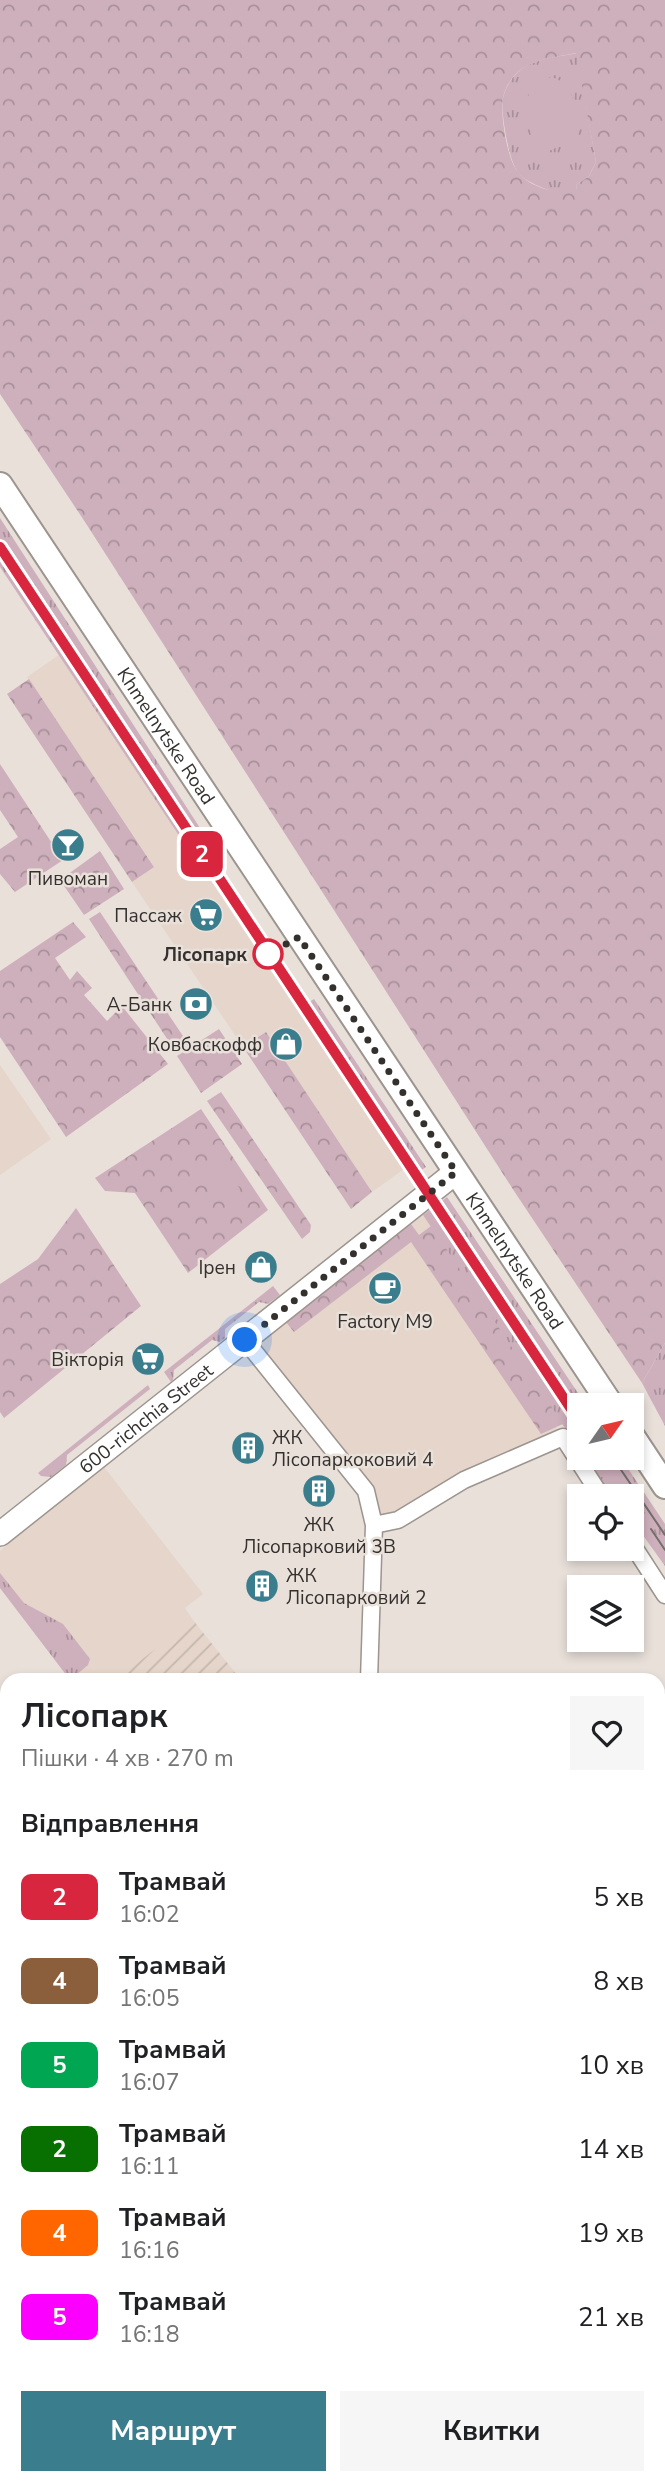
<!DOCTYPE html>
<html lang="uk">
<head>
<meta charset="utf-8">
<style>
	body { margin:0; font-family:"Nunito Sans",sans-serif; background:#f6f6f6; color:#202124; height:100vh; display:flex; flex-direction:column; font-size:26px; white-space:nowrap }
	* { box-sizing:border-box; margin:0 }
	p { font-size:23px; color:#757577 }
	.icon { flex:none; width:38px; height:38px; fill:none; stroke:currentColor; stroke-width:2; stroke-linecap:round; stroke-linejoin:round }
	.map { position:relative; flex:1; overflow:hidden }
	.sheet { position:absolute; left:0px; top:1673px; width:665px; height:812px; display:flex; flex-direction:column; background:#fff; border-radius:21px 21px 0 0; box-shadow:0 4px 10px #0003 }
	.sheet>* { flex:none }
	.badge { padding:0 14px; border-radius:10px; font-size:24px; line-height:46px }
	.needle { width:46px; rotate:56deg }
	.fabs { position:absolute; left:567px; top:1393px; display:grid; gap:14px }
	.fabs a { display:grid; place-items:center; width:77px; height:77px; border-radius:0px; background:#fff; box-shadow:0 4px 10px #0003; font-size:35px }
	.you { position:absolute; width:35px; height:35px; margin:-18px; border:5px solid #fff; border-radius:50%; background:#1a73e8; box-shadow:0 0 0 10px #1a73e833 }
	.map>.badge { position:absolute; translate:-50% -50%; box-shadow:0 0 0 4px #fff }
	h2 { padding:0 21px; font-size:26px; line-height:63px }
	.round { display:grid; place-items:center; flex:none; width:74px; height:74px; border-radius:0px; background:#f6f6f6 }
	.head { display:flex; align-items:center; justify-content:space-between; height:119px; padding:0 21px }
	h1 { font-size:33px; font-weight:700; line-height:52px }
	.primary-button { display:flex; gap:14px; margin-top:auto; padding:14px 21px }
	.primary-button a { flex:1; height:80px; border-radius:0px; background:#3a7d8d; color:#fff; font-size:28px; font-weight:700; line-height:80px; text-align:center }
	.primary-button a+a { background:#f6f6f6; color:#202124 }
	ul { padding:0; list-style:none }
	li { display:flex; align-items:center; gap:21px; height:84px; padding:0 21px }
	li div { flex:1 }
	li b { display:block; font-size:26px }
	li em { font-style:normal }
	li .badge { min-width:77px; font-weight:700; text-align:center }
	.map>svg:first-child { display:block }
	.built { fill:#e5d5ca }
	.industrial { fill:url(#industrial-furrows) }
	.grass { fill:url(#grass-tufts) }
	.forest { fill:url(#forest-crowns); fill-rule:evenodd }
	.green { fill:#ceb0bc }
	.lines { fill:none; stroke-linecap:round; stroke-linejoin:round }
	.stream { stroke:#888f73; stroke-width:4.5 }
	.minor-casing { stroke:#9c948e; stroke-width:19 }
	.secondary-casing { stroke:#9c948e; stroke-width:26 }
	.primary-casing { stroke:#9c948e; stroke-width:28 }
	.minor { stroke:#fff; stroke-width:16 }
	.secondary { stroke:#fff; stroke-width:23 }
	.primary { stroke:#fff; stroke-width:24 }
	.tram { stroke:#746f6c; stroke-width:2 }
	.line-casing { stroke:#fff; stroke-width:16 }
	.line { stroke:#d7263d; stroke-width:10 }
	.walk { stroke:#33302e; stroke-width:7; stroke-dasharray:0 12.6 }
	.stop-dot { fill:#fff; stroke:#d7263d; stroke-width:3.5 }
	.labels { text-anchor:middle; stroke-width:5; stroke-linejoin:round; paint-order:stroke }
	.street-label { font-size:19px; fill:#33302e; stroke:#e9e0da }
	.poi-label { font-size:19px; fill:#33302e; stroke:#e9e0da; text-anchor:end }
	.stop-label { font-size:19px; font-weight:bold; fill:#33302e; stroke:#e9e0da; text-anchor:end }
</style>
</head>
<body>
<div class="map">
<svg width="665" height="2485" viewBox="0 0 665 2485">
	<defs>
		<pattern id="industrial-furrows" width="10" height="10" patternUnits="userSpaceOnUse" patternTransform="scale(1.75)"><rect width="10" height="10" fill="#e5d5ca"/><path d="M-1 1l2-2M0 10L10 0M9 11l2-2" fill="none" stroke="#c5b7ae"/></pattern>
		<pattern id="grass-tufts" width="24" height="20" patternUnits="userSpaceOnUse" patternTransform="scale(1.75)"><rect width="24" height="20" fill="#ceb0bc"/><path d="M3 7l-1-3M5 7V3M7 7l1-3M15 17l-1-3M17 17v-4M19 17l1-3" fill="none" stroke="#a89099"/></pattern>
		<pattern id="forest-crowns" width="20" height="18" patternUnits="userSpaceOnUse" patternTransform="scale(1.75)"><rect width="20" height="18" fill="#ceb0bc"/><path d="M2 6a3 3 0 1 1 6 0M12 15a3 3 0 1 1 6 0" fill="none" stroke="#a89099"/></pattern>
	</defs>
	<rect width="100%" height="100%" fill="#e9e0da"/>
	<path class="built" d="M59,655l345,514 -32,23 -106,-159 -23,14 -111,-165 22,-16 -127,-189z
		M0,1065l51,74 -51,36z
		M423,1215l8,11 -1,16 133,195 -189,88 -8,-34 -114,-143z
		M104,1467l99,127 -18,14 8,12 -76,60h-46l-71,-92v-37z"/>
	<path class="industrial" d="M193,1620l48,60h-124l33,-27z
		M7,1764v714h159l-2,7h-164v-716z"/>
	<path class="grass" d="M577,53l19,109 -7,14 -13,9 1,4c-3,2 -6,4 -10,4 -11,2 -42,-11 -49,-20 -9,-12 -18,-61 -15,-75 2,-10 9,-21 17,-28 16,-12 38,-13 57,-17z
		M0,518l200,310 -18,12 -182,-273z
		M283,969l23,35 8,-5 112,168 -16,11 -136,-203z
		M447,1197l139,208h-7v44l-156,-234z
		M273,1286l7,9 -12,9 -9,-2 -34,27v9l-5,4 -8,-2 -38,30 -1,10 -2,2 -7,-10z
		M665,1343v83l-23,-43z
		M148,1385l2,4 -83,66 -1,10 -15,12 -10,-1 -3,-3z
		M585,1458h36l44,66v42l-33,-46v-24h-19z
		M0,1573l24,30 39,21 27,35 -2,6 -18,15 -70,-92z"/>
	<path class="forest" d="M0,0h665v1343l-23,40 -126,-189 -431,-672 -85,-128zM576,53l20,109 -7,14 -13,9 1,4 -10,4 -2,-3c-14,4 -39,-6 -48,-19 -10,-14 -17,-57 -14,-73 2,-10 9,-22 17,-28 16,-11 37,-13 56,-17z
		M29,679l125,188 -22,15 -125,-188z
		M0,764l63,96 -48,32 -15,-18v-25l18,-12 -18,-27z
		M100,851l24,38 -40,26 -24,-35z
		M100,912l85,127 -12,9 -84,-129z
		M73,922l13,15 -31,21 15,22 7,-9 15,17 -8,7 23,26 15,-15 46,58 -102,73 -66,-100v-66z
		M219,1029l23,35 -41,29 -24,-37z
		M266,1032l106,160 -21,17 -108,-162z
		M221,1092l90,133 -1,7 -8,7 -95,-138z
		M201,1109l67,101 -80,63 -53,-80 -30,-2 -10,-13z
		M76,1208l65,98 -137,112 -4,-6v-128l38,-25z
		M411,1224l8,11 12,-9 132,198 -22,10 -130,-192 -117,90 -9,-11z
		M665,1702v263l-7,5v-236z"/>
	<path class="green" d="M551,77c26,6 25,38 28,60l-45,21 -8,-57 8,-18z
		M219,1158l21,31 -19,12 -20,-31z"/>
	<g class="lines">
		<path class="stream" d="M319,2485l2,-7"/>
		<g class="minor-casing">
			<path id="minor" d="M245,1340l121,151 8,34 -5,155
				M374,1525l24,-5 66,-40 99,-43 38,59
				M632,1544l33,51
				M658,1734l7,-32
				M658,2369l7,10
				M167,2485l3,-7"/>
		</g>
		<g class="secondary-casing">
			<g id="secondary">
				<path id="s1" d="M0,1534l456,-362"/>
			</g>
		</g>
		<g class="primary-casing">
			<g id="primary">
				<path id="s2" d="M0,485l611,920"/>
				<path d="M632,1436l33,50"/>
			</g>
		</g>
		<use href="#minor" class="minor"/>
		<use href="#secondary" class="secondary"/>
		<use href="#primary" class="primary"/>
		<path class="tram" d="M0,547l579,874
			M613,1458l52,77
			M651,1529l14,21"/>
	</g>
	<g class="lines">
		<g class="line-casing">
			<path id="line" d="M0,547l579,874"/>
		</g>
		<use href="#line" class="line"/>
		<path class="walk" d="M245,1340l211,-168 -157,-235 -31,17"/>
	</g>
	<defs>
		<g id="bar-disc" transform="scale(1.75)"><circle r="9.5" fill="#3a7d8d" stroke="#e9e0da"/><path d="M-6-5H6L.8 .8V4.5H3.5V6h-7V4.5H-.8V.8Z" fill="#fff"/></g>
		<g id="supermarket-disc" transform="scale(1.75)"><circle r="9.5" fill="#3a7d8d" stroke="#e9e0da"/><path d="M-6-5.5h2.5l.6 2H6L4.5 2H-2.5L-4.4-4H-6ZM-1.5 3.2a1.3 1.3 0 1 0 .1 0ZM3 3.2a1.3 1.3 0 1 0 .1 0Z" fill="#fff"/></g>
		<g id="bank-disc" transform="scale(1.75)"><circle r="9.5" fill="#3a7d8d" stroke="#e9e0da"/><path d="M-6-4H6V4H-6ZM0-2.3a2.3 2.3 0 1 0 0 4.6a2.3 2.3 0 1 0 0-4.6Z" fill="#fff"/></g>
		<g id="shop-disc" transform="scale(1.75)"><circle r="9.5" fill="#3a7d8d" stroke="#e9e0da"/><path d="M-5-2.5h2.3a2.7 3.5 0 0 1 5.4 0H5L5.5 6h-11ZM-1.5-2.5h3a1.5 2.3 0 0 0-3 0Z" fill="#fff"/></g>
		<g id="cafe-disc" transform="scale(1.75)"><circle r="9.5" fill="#3a7d8d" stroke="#e9e0da"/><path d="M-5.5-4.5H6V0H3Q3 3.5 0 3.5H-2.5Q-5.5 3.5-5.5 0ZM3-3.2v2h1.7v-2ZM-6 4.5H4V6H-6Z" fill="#fff"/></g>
		<g id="building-disc" transform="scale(1.75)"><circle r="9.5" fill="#3a7d8d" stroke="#e9e0da"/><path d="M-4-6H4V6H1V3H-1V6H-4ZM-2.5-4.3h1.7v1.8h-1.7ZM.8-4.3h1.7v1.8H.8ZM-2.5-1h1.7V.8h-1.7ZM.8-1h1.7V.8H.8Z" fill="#fff"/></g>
	</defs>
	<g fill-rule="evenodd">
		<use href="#bar-disc" x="68" y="845"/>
		<use href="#supermarket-disc" x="206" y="915"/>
		<use href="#bank-disc" x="196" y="1004"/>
		<use href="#shop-disc" x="286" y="1044"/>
		<use href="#shop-disc" x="261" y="1267"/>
		<use href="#cafe-disc" x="385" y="1288"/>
		<use href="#supermarket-disc" x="148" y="1359"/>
		<use href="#building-disc" x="248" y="1448"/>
		<use href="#building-disc" x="319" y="1491"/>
		<use href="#building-disc" x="262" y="1586"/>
	</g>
	<circle class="stop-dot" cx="268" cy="954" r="14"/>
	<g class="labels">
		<g class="street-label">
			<text dy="7" stroke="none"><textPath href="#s2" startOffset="301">Khmelnytske Road</textPath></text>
			<text dy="7" stroke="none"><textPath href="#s2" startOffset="931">Khmelnytske Road</textPath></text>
			<text dy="7" stroke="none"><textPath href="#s1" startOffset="186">600-richchia Street</textPath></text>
		</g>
		<g class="poi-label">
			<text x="68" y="885" text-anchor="middle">Пивоман</text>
			<text x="182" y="922">Пассаж</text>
			<text x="172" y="1011">А-Банк</text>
			<text x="262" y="1051">Ковбаскофф</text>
			<text x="236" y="1274">Ірен</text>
			<text x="385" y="1328" text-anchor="middle">Factory M9</text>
			<text x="124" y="1366">Вікторія</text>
			<text x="272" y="1444" text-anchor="start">ЖК<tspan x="272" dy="22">Лісопаркоковий 4</tspan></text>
			<text x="319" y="1531" text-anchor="middle">ЖК<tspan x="319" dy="22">Лісопарковий 3В</tspan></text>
			<text x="286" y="1582" text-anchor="start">ЖК<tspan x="286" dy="22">Лісопарковий 2</tspan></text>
		</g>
		<g class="stop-label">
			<text x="247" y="961">Лісопарк</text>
		</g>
	</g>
</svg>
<div class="fabs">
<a><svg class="needle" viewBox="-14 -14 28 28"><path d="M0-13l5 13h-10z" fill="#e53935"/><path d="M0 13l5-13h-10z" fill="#757577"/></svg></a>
<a><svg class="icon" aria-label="locate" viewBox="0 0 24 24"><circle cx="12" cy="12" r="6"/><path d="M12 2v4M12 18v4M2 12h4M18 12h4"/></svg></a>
<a><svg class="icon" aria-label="layers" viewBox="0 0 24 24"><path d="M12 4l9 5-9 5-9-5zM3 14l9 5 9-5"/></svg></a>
</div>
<div class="you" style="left:245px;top:1340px"></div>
<b class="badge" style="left:202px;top:854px;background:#d7263d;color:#fff">2</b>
<section class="sheet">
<div class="head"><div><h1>Лісопарк</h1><p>Пішки · 4 хв · 270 m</p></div><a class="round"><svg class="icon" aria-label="heart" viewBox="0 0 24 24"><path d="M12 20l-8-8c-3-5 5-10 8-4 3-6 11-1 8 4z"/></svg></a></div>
<h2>Відправлення</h2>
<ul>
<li><span class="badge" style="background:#d7263d;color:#fff">2</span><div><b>Трамвай</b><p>16:02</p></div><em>5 хв</em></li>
<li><span class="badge" style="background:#8b5e3c;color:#fff">4</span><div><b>Трамвай</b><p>16:05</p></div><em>8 хв</em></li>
<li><span class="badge" style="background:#00a651;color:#fff">5</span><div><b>Трамвай</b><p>16:07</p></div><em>10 хв</em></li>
<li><span class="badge" style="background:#077000;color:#fff">2</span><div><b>Трамвай</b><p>16:11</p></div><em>14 хв</em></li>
<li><span class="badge" style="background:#f60;color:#fff">4</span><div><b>Трамвай</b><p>16:16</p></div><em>19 хв</em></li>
<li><span class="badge" style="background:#fb00ff;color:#fff">5</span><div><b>Трамвай</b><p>16:18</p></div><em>21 хв</em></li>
</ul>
<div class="primary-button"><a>Маршрут</a><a>Квитки</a></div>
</section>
</div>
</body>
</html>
